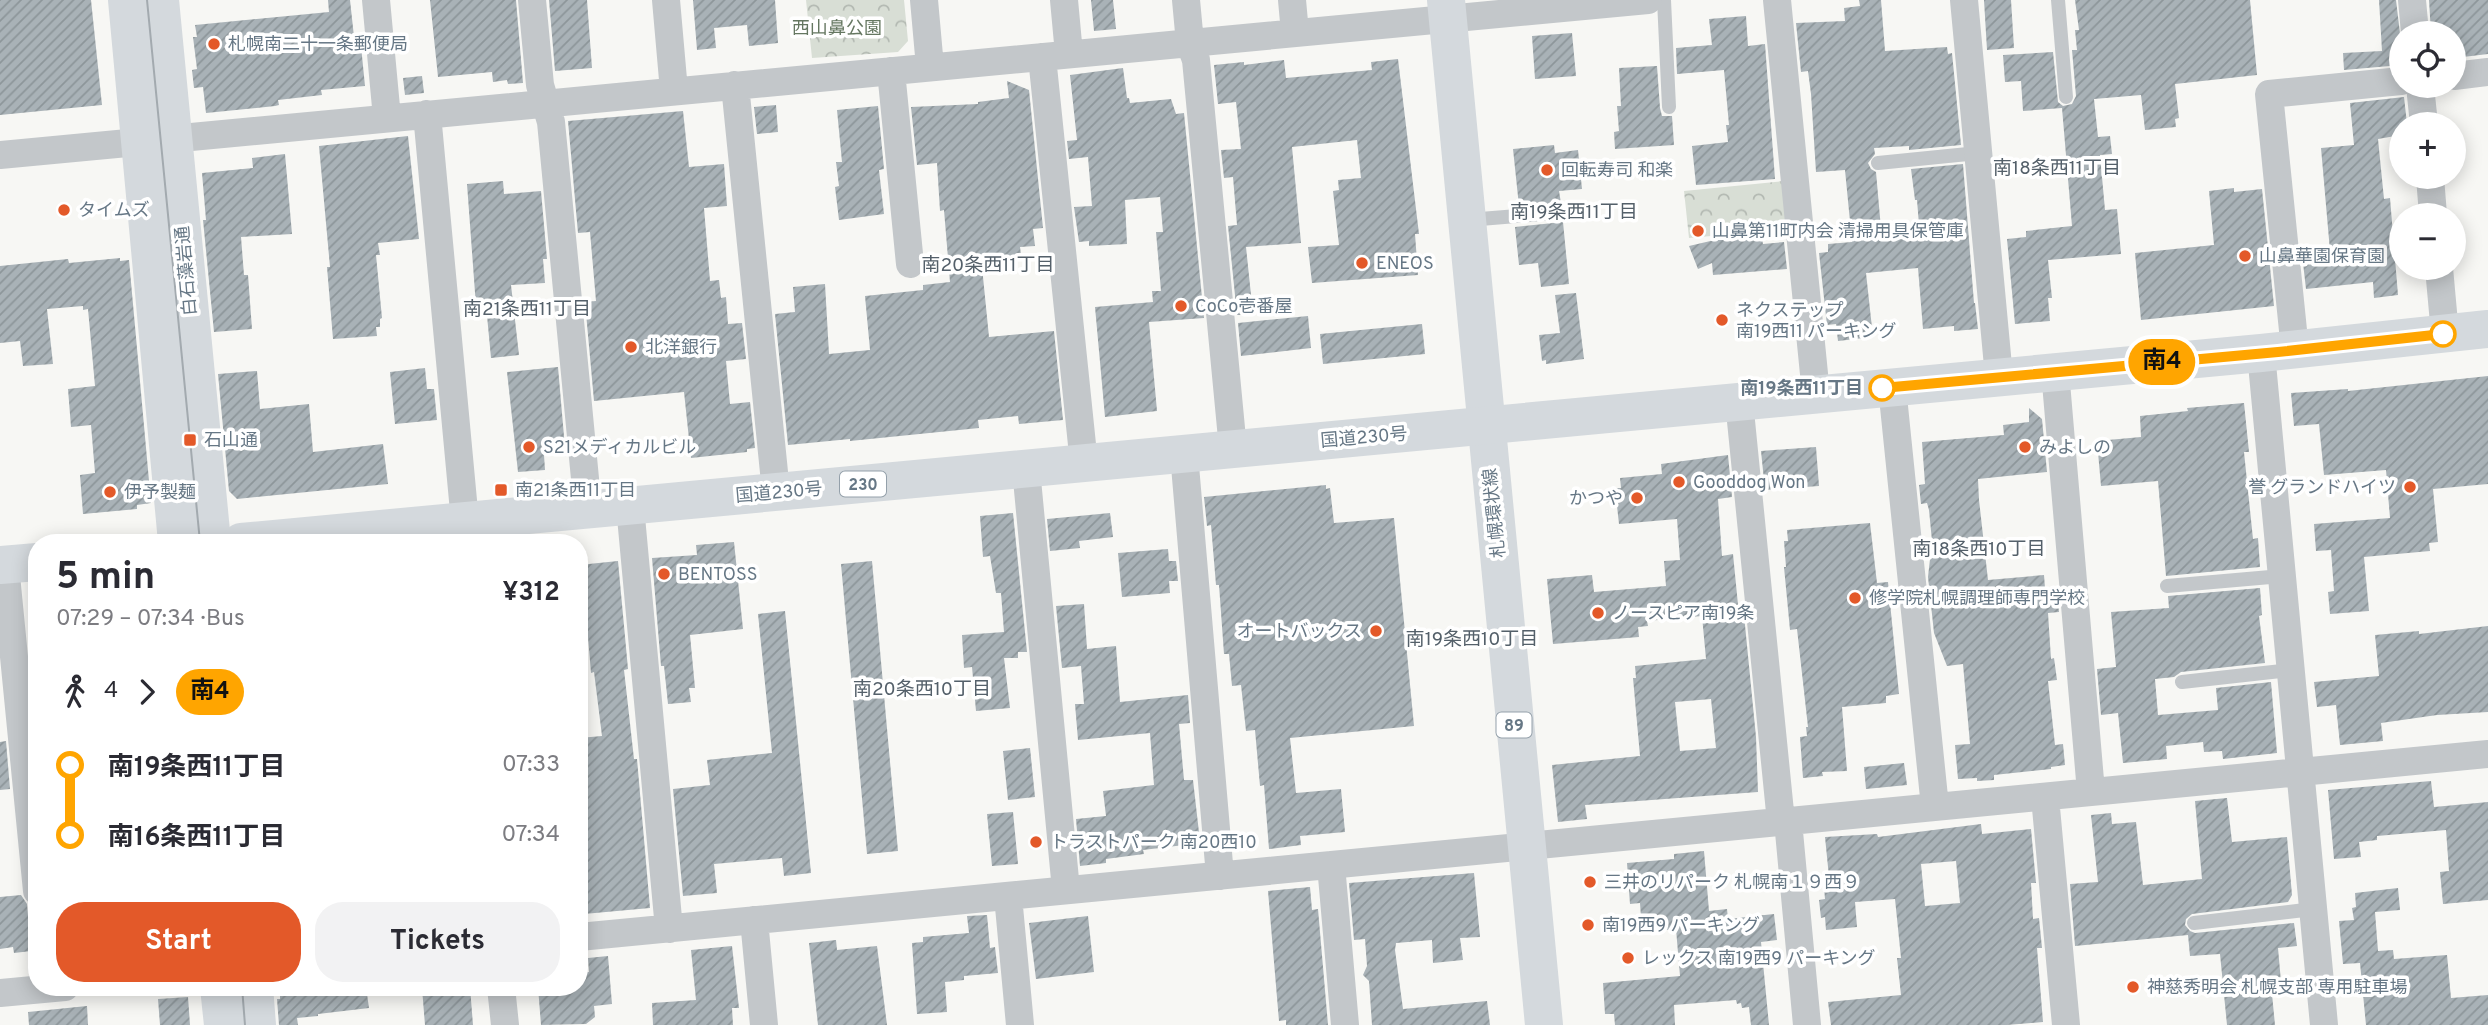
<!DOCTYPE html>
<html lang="en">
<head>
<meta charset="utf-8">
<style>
	body { margin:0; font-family:Overpass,"Noto Sans JP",sans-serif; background:#f2f2f3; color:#2b2b33; height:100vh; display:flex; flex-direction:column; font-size:26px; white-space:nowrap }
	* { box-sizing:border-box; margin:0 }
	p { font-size:23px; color:#7c7c81 }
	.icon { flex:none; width:38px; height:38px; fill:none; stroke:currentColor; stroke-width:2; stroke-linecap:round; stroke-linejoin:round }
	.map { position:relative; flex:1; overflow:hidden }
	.details { position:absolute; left:28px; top:534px; width:560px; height:462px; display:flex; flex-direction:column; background:#fff; border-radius:28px; box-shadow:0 4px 18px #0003 }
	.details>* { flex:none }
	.badge { padding:0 14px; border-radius:23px; font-size:24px; line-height:46px }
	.buttons { position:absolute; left:2389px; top:21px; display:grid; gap:14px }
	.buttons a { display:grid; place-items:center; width:77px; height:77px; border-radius:50%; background:#fff; box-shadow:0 4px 18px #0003; font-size:35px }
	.map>.badge { position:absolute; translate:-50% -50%; box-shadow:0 0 0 4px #fff }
	.legs { display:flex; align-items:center; gap:10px; height:77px; padding:0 28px; font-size:23px }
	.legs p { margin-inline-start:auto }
	.head { display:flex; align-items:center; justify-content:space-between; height:119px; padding:0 28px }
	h1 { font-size:38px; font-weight:700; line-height:52px }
	.action { display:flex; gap:14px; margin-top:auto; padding:14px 28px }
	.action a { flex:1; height:80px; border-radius:28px; background:#e35929; color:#fff; font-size:28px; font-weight:700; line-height:80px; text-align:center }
	.action a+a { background:#f2f2f3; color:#2b2b33 }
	ul { padding:0 28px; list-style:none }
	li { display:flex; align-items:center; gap:24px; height:70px; font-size:26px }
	li i { display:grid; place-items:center; width:10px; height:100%; margin:0 9px; background:currentColor }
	li i::after { content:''; width:18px; height:18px; margin:-9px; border:5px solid; border-radius:50%; background:#fff }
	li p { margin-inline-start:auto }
	li:first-child i { background:linear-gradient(#0000 50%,currentColor 0) }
	li:last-child i { background:linear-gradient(currentColor 50%,#0000 0) }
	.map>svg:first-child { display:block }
	.park { fill:url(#park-crowns) }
	.building { fill:url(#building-hatch); fill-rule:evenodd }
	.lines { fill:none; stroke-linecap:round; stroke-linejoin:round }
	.lane { stroke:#c3c7ca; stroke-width:14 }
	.street { stroke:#c3c7ca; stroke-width:28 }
	.secondary { stroke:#d4d9dd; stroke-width:38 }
	.primary { stroke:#d4d9dd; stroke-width:38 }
	.highway { stroke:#d4d9dd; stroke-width:38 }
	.tram { stroke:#a3aaaf; stroke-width:2 }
	.line-1-casing { stroke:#fff; stroke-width:16 }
	.line-1 { stroke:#ffa500; stroke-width:10 }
	.poi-dot { fill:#e35929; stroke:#fff; stroke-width:2.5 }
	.stop-1-dot { fill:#fff; stroke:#ffa500; stroke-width:3.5 }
	.labels { text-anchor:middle; stroke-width:7; stroke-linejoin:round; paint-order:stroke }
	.shield { fill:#fff; stroke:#94a0aa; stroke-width:2 }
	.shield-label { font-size:16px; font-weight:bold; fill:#667785 }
	.park-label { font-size:18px; fill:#657761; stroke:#fff }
	.poi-label { font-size:18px; fill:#667785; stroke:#fff; text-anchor:start }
	.street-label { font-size:18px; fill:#667785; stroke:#fff }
	.stop-label { font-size:18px; font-weight:bold; fill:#667785; stroke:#fff; text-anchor:end }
	.neighbourhood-label { font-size:19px; fill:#54606a; stroke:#fff }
</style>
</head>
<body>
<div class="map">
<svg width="2488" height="1025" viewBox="0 0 2488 1025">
	<defs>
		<pattern id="park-crowns" width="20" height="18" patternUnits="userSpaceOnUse" patternTransform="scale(1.75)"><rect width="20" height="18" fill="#d8ded5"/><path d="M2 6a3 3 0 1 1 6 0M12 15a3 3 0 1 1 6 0" fill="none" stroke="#b3b9b2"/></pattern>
		<pattern id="building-hatch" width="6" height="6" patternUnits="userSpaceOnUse" patternTransform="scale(1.75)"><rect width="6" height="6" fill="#a9b2b7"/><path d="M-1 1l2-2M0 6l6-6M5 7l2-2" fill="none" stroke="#8d969a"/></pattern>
	</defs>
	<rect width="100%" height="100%" fill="#f7f7f4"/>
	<path class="park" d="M806,0h98l4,41 -10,11 -86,6z
		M1784,181l4,48 -99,9 -5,-47z"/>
	<path class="building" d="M0,0h91l11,105 -102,10z
		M328,0h22l5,46h6l4,40 -44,4 1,5 -44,5 1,5 -4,1 -69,7 -3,-26 -9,1 -2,-18 5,-1 -4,-32h4l-2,-12 134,-13z
		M430,0h86l7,83 -15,1 -1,-4 -14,2 -1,-10 -54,5z
		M549,0h38l5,68 -37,3z
		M693,0h82l3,43 -29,3 -2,-21 -33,3 2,20 -19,2z
		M1091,0h22l3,29 -22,2z
		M1859,0h22l4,51 62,-4 1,7 4,-1 9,92 -52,5v-4l-35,2 1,6 -7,9 3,6 5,3 6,68 38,-3 -3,-37h-2l-4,-31 52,-5 11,139h1l3,26 -24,2v-5l-31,3 -5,-61 -52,5 7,64 -35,4 -2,-17 -9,1 -8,-72 9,-1v-8l24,-2 -7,-72 -29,2 -5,-78 -3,-23 -7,1 -5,-49 49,-2 -1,-13 16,-2z
		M1984,0h27l3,48 -27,2z
		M2075,0h175l7,75 -82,9 4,34 -4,1 1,8 -31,3 -4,-35 -47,4 4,38 12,-1 2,18 -12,1 5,55 12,-1 4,45 -73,6 4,38h-4l2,23 -35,3 -8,-85 19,-2v-6l46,-5 -10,-118 -39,3 -2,-30 -16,1 -2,-27 50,-3 5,50 5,4 9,-2 4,-8 -4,-46h5l-2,-20h4z
		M2379,0h17l5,42v23l-57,5 -1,-17 39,-2z
		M2429,0h59v54l-25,3 -1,-10 -8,1v-15h-23z
		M1746,16l2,30 17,-2 10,135 -79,6 -4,-39 36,-4 -2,-17h3l-5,-55 -47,4 -1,-26 36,-3 -3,-26z
		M1572,33l4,43 -41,3 -3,-43z
		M1398,59l21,175h-4l3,41 -106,8 -4,-36 31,-2 -6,-54 6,-1 -1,-10 23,-2 -4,-38 -65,7 9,96 -55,4 7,67 -16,1 -9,-89 9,-1 -4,-48 -9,1 -3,-28 20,-1 -5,-47 -18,2 -4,-39 30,-3v3l40,-5 2,18 86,-8 -1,-8z
		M1657,66l3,42 2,8h10l2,29 -59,4 -1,-17 5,-1 -2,-25h4l-2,-38z
		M1123,68l4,30h2l1,5 41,-4 5,15 8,-1 20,205 -55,4 8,89 -52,6 -10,-110 58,-5 -1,-11h9l-5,-59h7l-3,-35 -35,3 2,44 -38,2v-5l-10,1 -5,-35 18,-1 -4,-49 -19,2 -2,-18 10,-1 -7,-65z
		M422,76l2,17 -19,2 -2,-17z
		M1007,81l22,9 14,138 -10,1 2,17 -15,1 1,8 -26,3 1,8 -14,1 7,70 65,-6 9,89 -44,4 -1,-8 -40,4 1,8 -129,13v-2l-62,6 -13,-131 20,-2 -2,-25 32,-3 4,70 41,-4 -5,-54 58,-6v-5l27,-3 -6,-72 -4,1 -3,-48 -20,2 -6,-58 67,-3v-2l31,-4z
		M2404,97l3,27h-6v11l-23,4 6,60 6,-1 8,97 -24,3 -1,-16 -67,7 -4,-35 28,-3 -9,-103 33,-3 -4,-42z
		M776,105l2,27 -21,2 -3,-27z
		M878,106l6,63 -5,1 5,44 -45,6 -4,-33 4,-1 -3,-24h6l-5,-52z
		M683,111l6,56 35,-3 3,42 -23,2 6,73 9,-1 2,18 5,-1 2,27 14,-1 4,36 -20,2 4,43 20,-2 5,46 -8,1v3l-56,6 -7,-66 -90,9 -9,-99 11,-1 -6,-69 -12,1 -10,-112z
		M408,136l11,103 -41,4 2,12h-4l6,63 -2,1v8h-4l1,9 -44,3 -6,-72h3l-11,-121z
		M1554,145l1,8 23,-3 4,39 -23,2 2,12 -42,3 -6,-57z
		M285,154l7,80 -51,3 3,38h4l4,54 -38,3 -11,-112h3l-4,-47 51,-5 -1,-10z
		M503,181l1,13 37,-3 6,68h-4l2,24 -34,2 8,70 -28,3 -5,-53 -10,1 -9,-122z
		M2234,188v4l28,-3 12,117 -133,14 -6,-67 79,-8 -5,-54z
		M1563,222l6,62 -28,3 -3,-24 -19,2 -4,-38z
		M1761,235l2,9 21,-2 3,27 -74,6 -1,-12 -14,6 -9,-23 30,-7 9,2z
		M120,258v3l9,-1 22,243 -14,2v4l-54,5 -3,-39 15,-2 -4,-48 -20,2 -3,-38 27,-3 -7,-77 -5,1v-4l-36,3 6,55 -30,2 -3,-25 -20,2v-77l68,-7 1,4z
		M1576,293l8,66 -38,5v-4l-4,1 -3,-26 21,-2 -5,-38z
		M1308,316l3,32 -70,8 -3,-33z
		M1422,324l3,30 -102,10 -3,-30z
		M558,367l7,81h-5l-2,5 -14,2 1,15 -27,2 -11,-100z
		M425,368l2,21h7l3,31 -42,4 -5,-52z
		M257,371l3,38 49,-5 4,48 70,-8 5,40 -151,15 -8,-8 -11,-117z
		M2488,376v108l-55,5 5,53 -9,1 1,8 -66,6 5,54 -39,3 -2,-22 6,-1 -3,-41 -15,1 -2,-27 76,-6 -4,-48 -62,5 -5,-51 -25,2 -3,-33 57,-4v2z
		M2244,403l5,49h-5l9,87 5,-1 2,29 -94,9 -8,-95 -57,5 -4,-45 44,-4 -1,-21 48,-5 -1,-3z
		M2029,408l13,11 5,53 -69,7 1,21 9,80 56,-5 1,13 9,-1v5h3l2,20 -11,1 3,46 3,-1 3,22 -9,1 7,64 8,-1 2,21 -14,2v2l-57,6v5l-17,1v-3l-19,1 -3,-34 15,-1 -7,-80 -16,2 -13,-33 -6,-56 4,-36 -3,-31 -2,-7 -6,1 -2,-19 6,-1 -3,-42 82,-7 -1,-10 26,-3z
		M1816,447l3,39 -54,4 -4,-39z
		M1728,455l4,42 -14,2 4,57 11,-2 6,61h5l12,122 2,55 -173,13 2,14 -29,3 -6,-57 88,-9 -7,-78h3l-1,-12 71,-7 -4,-43 -55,5 1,5 -10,1 1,10 -86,7 -6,-65 45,-4 2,17 72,-6 -2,-25 16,-1 -3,-41 -58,5 -4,-36h6l-1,-10 42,-4 -1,-10zM1711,699l5,49 -36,3 -5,-49z
		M1326,485v4l4,-1 4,35 60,-5 20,208 -124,12 6,55 45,-4 4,43 -45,4 1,9 -32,4 -5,-64 -4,1 -5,-56 -9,1 -5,-46 -9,1 -3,-32h-5l-5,-69h-3l-5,-60 -4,1 -3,-29z
		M1013,513l14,139h-9v6h-14l6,50 -34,3 -4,-44 -8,1 -2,-33 42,-3 -3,-39h-5l-6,-37 -7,1 -3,-41z
		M1110,513l3,24 -34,4 1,7 -30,3 -3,-32z
		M1870,523l7,60 11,-1 11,112 -13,2v7l-44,4 5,64 -25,1 1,4 -20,2 -3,-41 7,-1 -1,-9h2l-11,-98 -7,1 -6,-63h2l-2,-26h4l-1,-11z
		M734,542l9,87 -53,6 5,53h-6l2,14 -23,2 -4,-38h-3l-9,-108 45,-3 -1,-10z
		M1168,549l1,12h7l2,20h-9l1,12 -48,4 -4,-44z
		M618,561l10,108 -4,1 10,89h3l13,149 -66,6 -5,-40 4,-2 -4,-37v-97l23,-2 -8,-64 -3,1 -4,-48 -8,1v-61z
		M872,561l26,290 -31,3 -26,-290z
		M2260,588l2,27 -3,1 6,47 -84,9 -7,5 -19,2 3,36 60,-5 -2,-22 55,-6 6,71 -54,6 -1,-8 -18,1 -1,-10 -37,4 1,13 -44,4 -5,-50 -17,2 -4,-46 19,-2 -5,-55 58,-4 -1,-12z
		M1084,604l3,45 29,-3 4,56 68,-7 2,28 -11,1 5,56h9l8,70 -16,1 -1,-6 -41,5 1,4 -38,5v4l-26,3 -4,-47 30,-3 -3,-25 51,-6 -4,-52 -72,7 -3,-36h9l-3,-38 -19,2 -6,-62z
		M785,611l26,262 -27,3 -2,-18 -68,6 3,29 -34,3 -10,-107 37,-4 -3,-25 65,-7 -14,-139z
		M2488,626v86l-51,3 -56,8 2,18 -43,4 -4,-40 -19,2 -3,-25 65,-6 -4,-41 44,-4v3z
		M6,741l4,48 -10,1v-48z
		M1030,748l5,49 -27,3 -5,-49z
		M1904,763l3,22 -41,4 -2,-22z
		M2431,781l3,26 54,-5v98l-45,4 -3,-32 9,-1 -3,-41 -69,6v4l-18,2 2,15 -27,2 -6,-69z
		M2227,798l5,44 55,-5 5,58 -4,7 -96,12 -6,5 -1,6 5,6 5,2 99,-10 3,23 -19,2 4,45 -10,1 3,31h-48l-7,-71 -30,2 -2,-21 -113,11 -5,-62 28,-2 -7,-67 20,-2 1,11 24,-2 7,63 59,-6 -7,-78z
		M1013,812l5,52 -26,2 -5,-52z
		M1981,824l1,10 49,-5 5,54h-5l2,36 6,-1 3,30h-5l6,74 -36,3h-176l-3,-23 73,-7 -4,-37h4l-6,-59 -40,3 2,25 -31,3 -1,-13 -4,1 -2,-18 6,-1 -1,-12h6l-5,-50 52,-3 1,3zM1956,861l4,42 -35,3 -4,-42z
		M1704,851l5,60 18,-2 1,10 46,-5 3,26 -16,2 8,83h-18l-2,-18 -7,1 -1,-5 -4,1 -1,-4 -62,5 1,20h-60l-1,-11h-9l-2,-31 77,-7 -4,-47 -34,3 -2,-29 -10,1 -3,-41 47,-4v-5z
		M1474,873l6,64 -20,1 3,22 -30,3 -1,-23 -36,3 -1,7 8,59 84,-8 3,24h-118l-3,-44 -6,-6 4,-9 -2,-27 -11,1 -5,-57z
		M1310,887l2,23 6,-1 10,116h-42v-5l-7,1 -11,-130z
		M2398,888l2,22 -25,2 3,39 15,-1 1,9 53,-4 4,43 37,-3v30h-122l-6,-62 -17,1 -4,-43 15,-1 -2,-12 4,-1 -1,-14z
		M21,895l6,9 4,47 -17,2 -1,-6 -13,2v-52z
		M987,915l3,33 5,-1 3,26 -34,3v4l-19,2 2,30 -30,2 -5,-71 11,-1v-5l46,-4 -2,-17z
		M1088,916l6,56 -58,7 -7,-56z
		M836,940l1,10 40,-4 10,79h-69l-9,-82z
		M732,946l7,62h-7l1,17h-80l-1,-22 44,-3 -5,-50z
		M608,956l4,48 -18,2 1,11 -9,7 -45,1 -3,-38h41v-14l10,-1 -1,-14z
		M293,987h73l3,21 -51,6v2l-21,2 1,7h-19l-2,-26h3v-11z
		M470,987l3,38h-48l-3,-37z
		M188,997l2,28h-30l-2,-26z
		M87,1006l1,19h-59l-1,-13z"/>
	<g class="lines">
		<path class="lane" d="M1664,0l5,107
			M2058,0l8,97
			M1878,163l100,-10
			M1468,220l99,-8
			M2167,586l115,-10
			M2182,682l109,-12
			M2194,923l119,-14"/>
		<path class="street" d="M376,0l11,118
			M532,0l8,85 11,37 37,388
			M666,0l8,91
			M924,0l6,67
			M1064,0l5,54
			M1186,0l4,43 6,17 37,389
			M1292,0l3,33
			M1777,0l39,394
			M1964,0l35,377
			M2412,0l3,33
			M1042,57l42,407
			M891,71l19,193
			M2454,76l34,-4
			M735,85l41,407
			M2420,86l4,38
			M427,114l38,408
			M0,155l1648,-155
			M2430,177l3,38
			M2439,268l6,66
			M2295,350l-26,-256 132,-13
			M2261,353l63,672
			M2055,371l36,421
			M1892,387l43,420
			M1739,401l42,421
			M1184,454l36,422
			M1026,469l40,421
			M630,506l39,423
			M5,565l32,326
			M2045,797l21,228
			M1788,821l19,204
			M1331,865l14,160
			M1008,896l12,129
			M754,920l10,105
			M579,937l1909,-183
			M501,987l4,38
			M0,993l65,-6"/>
		<path class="secondary" d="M127,0l50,542
			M160,0l52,542
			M219,987l4,38
			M254,987l3,38"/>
		<path class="primary" d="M1446,0l98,1025"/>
		<path class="highway" d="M241,542l2020,-189 227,-24
			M0,565l37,-3"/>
		<path class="tram" d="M147,0l53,542
			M242,987l3,38"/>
	</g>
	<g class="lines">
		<g class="line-1-casing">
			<path id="line-1" d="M1882,388l396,-36 165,-18"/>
		</g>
		<use href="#line-1" class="line-1"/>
	</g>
	<g class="poi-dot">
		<circle cx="214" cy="44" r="7"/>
		<circle cx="1547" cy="170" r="7"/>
		<circle cx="64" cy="210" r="7"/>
		<circle cx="1698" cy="231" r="7"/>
		<circle cx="2245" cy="256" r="7"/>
		<circle cx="1362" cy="263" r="7"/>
		<circle cx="1181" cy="306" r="7"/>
		<circle cx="1722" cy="320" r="7"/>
		<circle cx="631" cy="347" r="7"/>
		<rect x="183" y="433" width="14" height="14" rx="3.5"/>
		<circle cx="529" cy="447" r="7"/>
		<circle cx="2025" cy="447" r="7"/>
		<circle cx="1679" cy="482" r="7"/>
		<circle cx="2410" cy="487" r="7"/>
		<rect x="494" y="483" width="14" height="14" rx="3.5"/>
		<circle cx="110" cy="492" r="7"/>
		<circle cx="1637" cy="498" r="7"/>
		<circle cx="664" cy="574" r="7"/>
		<circle cx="1855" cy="598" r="7"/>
		<circle cx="1598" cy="613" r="7"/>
		<circle cx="1376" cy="631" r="7"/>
		<circle cx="1036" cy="842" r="7"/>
		<circle cx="1590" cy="882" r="7"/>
		<circle cx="1588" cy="925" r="7"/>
		<circle cx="1628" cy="958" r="7"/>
		<circle cx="2133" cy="987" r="7"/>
	</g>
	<g class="stop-1-dot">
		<circle cx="2443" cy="334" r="12"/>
		<circle cx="1882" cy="388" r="12"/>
	</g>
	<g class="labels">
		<g class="shield">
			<rect x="840" y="471.5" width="46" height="25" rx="5"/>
			<rect x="1496.5" y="712.5" width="35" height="25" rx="5"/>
		</g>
		<g class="shield-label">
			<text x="863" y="490">230</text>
			<text x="1514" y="731">89</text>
		</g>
		<g class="park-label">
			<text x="837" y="34">西山鼻公園</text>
		</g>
		<g class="poi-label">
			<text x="228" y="50">札幌南二十一条郵便局</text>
			<text x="1561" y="176">回転寿司 和楽</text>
			<text x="78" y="216">タイムズ</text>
			<text x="1712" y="237">山鼻第11町内会 清掃用具保管庫</text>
			<text x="2259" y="262">山鼻華園保育園</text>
			<text x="1376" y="269">ENEOS</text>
			<text x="1195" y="312">CoCo壱番屋</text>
			<text x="1736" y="316">ネクステップ<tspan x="1736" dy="21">南19西11 パーキング</tspan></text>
			<text x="645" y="353">北洋銀行</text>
			<text x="204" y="446">石山通</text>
			<text x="543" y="453">S21メディカルビル</text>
			<text x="2039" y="453">みよしの</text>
			<text x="1693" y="488">Gooddog Won</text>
			<text x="2396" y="493" text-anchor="end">誉 グランドハイツ</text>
			<text x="515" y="496">南21条西11丁目</text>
			<text x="124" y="498">伊予製麺</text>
			<text x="1623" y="504" text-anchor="end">かつや</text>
			<text x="678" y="580">BENTOSS</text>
			<text x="1869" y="604">修学院札幌調理師専門学校</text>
			<text x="1612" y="619">ノースピア南19条</text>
			<text x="1362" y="637" text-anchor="end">オートバックス</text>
			<text x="1050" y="848">トラストパーク 南20西10</text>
			<text x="1604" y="888">三井のリパーク 札幌南１９西９</text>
			<text x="1602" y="931">南19西9 パーキング</text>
			<text x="1642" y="964">レックス 南19西9 パーキング</text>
			<text x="2147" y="993">神慈秀明会 札幌支部 専用駐車場</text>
		</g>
		<g class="street-label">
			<text transform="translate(186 271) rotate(-95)" y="6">白石藻岩通</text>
			<text transform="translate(1364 437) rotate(-5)" y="6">国道230号</text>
			<text transform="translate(779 492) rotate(-5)" y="6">国道230号</text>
			<text transform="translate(1494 513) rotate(-96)" y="6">札幌環状線</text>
		</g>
		<g class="stop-label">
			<text x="1863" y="394">南19条西11丁目</text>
		</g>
		<g class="neighbourhood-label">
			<text x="2057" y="174">南18条西11丁目</text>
			<text x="1574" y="218">南19条西11丁目</text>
			<text x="988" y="271">南20条西11丁目</text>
			<text x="527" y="315">南21条西11丁目</text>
			<text x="1979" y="555">南18条西10丁目</text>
			<text x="1472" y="645">南19条西10丁目</text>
			<text x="922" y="695">南20条西10丁目</text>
		</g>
	</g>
</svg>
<div class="buttons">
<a><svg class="icon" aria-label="locate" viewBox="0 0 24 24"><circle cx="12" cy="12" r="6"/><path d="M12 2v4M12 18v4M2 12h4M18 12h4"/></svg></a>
<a>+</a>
<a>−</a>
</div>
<b class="badge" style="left:2162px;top:362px;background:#ffa500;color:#111">南4</b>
<section class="details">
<div class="head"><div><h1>5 min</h1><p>07:29 – 07:34 · Bus</p></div><b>¥312</b></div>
<div class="legs"><svg class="icon" aria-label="walk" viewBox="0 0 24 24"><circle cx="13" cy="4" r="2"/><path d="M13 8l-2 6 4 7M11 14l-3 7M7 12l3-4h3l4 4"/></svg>4<svg class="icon" aria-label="forward" viewBox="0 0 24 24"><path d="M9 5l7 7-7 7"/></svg><b class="badge" style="background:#ffa500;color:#111">南4</b></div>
<ul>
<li><i style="color:#ffa500"></i><b>南19条西11丁目</b><p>07:33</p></li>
<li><i style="color:#ffa500"></i><b>南16条西11丁目</b><p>07:34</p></li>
</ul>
<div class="action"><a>Start</a><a>Tickets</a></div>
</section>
</div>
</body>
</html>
